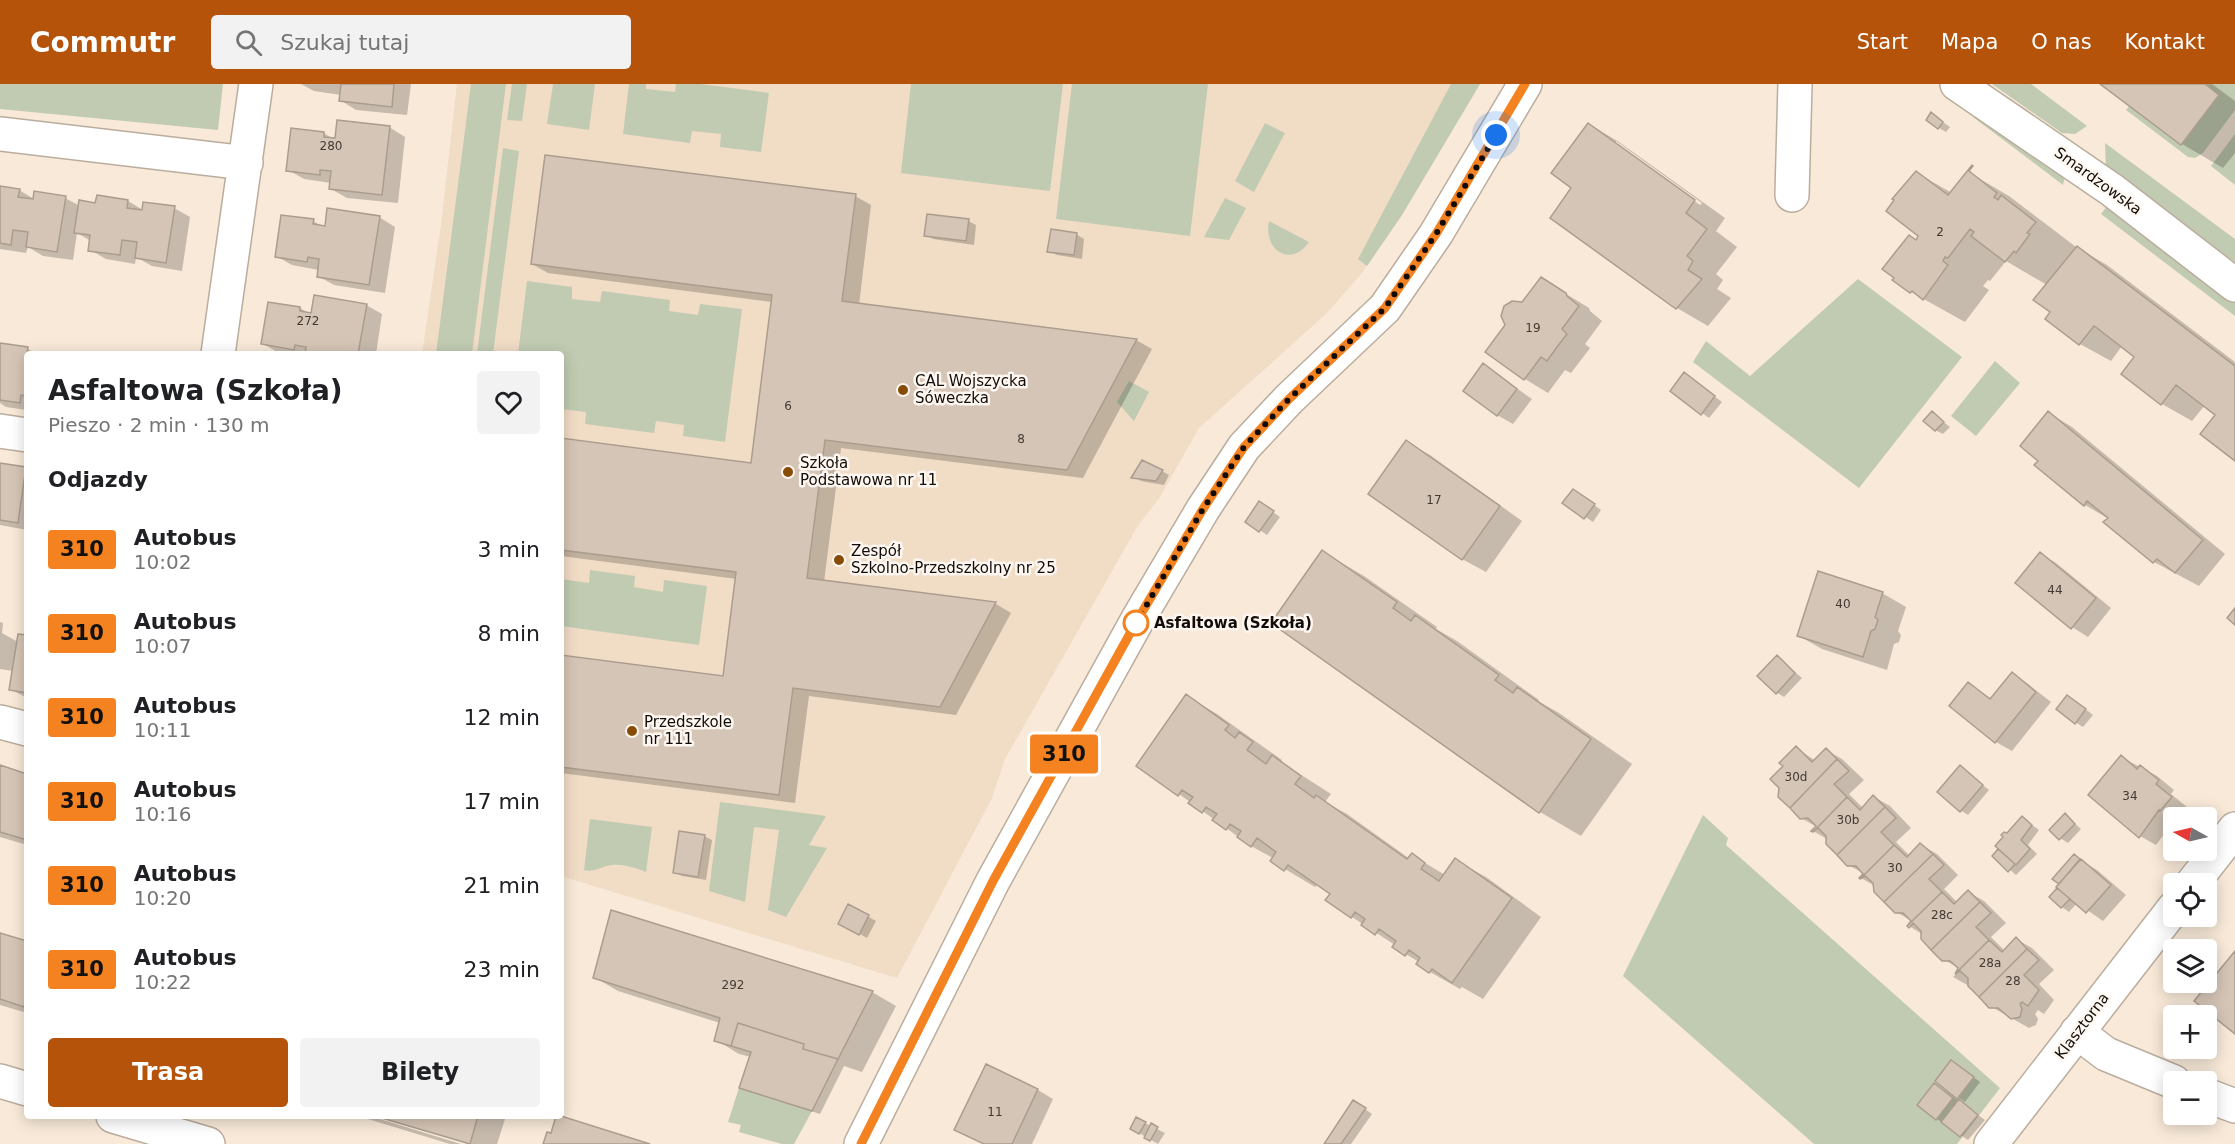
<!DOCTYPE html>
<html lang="pl">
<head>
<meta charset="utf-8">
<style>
	body { margin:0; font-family:"DejaVu Sans",sans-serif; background:#f2f2f2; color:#202124; height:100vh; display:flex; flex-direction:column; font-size:22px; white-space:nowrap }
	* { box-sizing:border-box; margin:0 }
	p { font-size:20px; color:#757577 }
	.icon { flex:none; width:33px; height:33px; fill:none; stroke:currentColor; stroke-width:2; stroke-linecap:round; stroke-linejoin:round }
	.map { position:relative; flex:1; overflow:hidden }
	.details { position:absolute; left:24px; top:267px; width:540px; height:768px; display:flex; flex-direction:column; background:#fff; border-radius:6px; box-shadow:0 3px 15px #0003 }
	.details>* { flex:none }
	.badge { padding:0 12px; border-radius:4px; font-size:21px; line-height:39px }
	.needle { width:39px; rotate:278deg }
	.tools { position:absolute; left:2163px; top:723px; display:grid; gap:12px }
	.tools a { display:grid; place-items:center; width:54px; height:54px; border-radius:6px; background:#fff; box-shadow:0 3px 15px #0003; font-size:30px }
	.you { position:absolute; width:30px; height:30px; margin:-15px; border:4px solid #fff; border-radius:50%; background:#1a73e8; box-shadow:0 0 0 9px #1a73e833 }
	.map>.badge { position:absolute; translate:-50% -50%; box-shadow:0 0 0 3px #fff }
	h2 { padding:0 24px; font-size:22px; line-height:54px }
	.round { display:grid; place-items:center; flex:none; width:63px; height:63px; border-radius:6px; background:#f2f2f2 }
	.summary { display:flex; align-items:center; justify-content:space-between; height:102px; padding:0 24px }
	h1 { font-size:28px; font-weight:800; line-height:45px }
	.cta { display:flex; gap:12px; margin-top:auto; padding:12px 24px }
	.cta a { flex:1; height:69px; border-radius:6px; background:#b45309; color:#fff; font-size:24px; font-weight:800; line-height:69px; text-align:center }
	.cta a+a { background:#f2f2f2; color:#202124 }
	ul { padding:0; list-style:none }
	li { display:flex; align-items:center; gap:18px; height:84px; padding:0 24px }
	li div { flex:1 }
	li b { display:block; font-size:22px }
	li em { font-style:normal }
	li .badge { min-width:66px; font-weight:700; text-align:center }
	header { display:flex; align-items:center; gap:36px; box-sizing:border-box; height:84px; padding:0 30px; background:#b45309; color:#fff }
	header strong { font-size:28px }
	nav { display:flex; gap:33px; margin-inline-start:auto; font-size:21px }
	.search { width:420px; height:54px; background:#f2f2f2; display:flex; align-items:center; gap:15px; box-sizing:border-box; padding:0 21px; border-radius:6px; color:#757577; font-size:22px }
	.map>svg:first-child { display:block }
	.built { fill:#f1dcc6 }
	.green { fill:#c1cbb2 }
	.shadow { fill:#0003; fill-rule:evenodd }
	.building { fill:#d5c5b6; stroke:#ab9d8e; stroke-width:1.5 }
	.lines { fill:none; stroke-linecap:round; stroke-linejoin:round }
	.minor-casing { stroke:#bbad9e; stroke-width:36 }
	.minor { stroke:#fff; stroke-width:33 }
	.line-casing { stroke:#fff; stroke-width:14 }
	.line { stroke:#f58220; stroke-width:9 }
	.walk { stroke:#110c07; stroke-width:6; stroke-dasharray:0 10.8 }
	.poi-dot { fill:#884c07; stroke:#fef7f1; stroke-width:2 }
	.stop-dot { fill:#fff; stroke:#f58220; stroke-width:3 }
	.labels { text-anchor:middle; stroke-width:5; stroke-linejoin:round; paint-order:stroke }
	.number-label { font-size:12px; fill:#423a33 }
	.street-label { font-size:15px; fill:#110c07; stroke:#fef7f1 }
	.poi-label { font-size:15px; fill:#110c07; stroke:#fef7f1; text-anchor:start }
	.stop-label { font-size:15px; font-weight:bold; fill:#110c07; stroke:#fef7f1; text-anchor:start }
</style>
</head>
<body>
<header>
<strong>Commutr</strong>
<div class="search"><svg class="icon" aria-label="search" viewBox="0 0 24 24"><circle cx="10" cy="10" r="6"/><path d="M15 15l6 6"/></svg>Szukaj tutaj</div>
<nav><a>Start</a><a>Mapa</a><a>O nas</a><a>Kontakt</a></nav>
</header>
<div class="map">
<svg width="2235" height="1060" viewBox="0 0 2235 1060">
	<rect width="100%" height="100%" fill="#f8e9d8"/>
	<path class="built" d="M457,0h1023l-78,131 -40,58 -35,40 -128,115 -39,69 -23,30 -132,232 -13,39 -95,180 -336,-102v-522h-139l19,-129z"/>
	<path class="green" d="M0,0h223l-5,46 -218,-21z
		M471,0h35l-34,270h-36z
		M512,0h15l-5,37 -15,-1z
		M553,0h42l-6,46 -42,-6z
		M629,0h17v5l29,3 1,-8h25l68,9 -8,59 -41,-5 1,-13 -29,-3 -2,12 -67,-9z
		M911,0h152l-13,107 -149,-18z
		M1072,0h136l-18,152 -134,-17z
		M1451,0h29l-78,131 -35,51 -9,-7z
		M1992,0h39l56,42 -12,8 -13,-1z
		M2205,0h30v26l-32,43 -8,5 -7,-1 -62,-47 3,-4 52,39 38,-50z
		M1974,32l91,60 -2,9 -90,-68z
		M1265,39l20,10 -31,59 -19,-11z
		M2235,50v51l-24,-19z
		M2105,59l130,96v23l-129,-92z
		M503,64l16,3 -26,203h-16z
		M1225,114l21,10 -17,32 -25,-3z
		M2107,122l128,95v15l-134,-102z
		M1269,137l40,21c-18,26 -46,9 -40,-21z
		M1858,195l104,78 -103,131 -166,-126 13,-21 44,35z
		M527,197l45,6v12l28,3 2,-11 68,9 -1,11 29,4 2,-11 42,5 -17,133 -42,-6 1,-11 -28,-4 -2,12 -69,-9 1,-12 -25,-3v-55h-43z
		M1995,277l25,22 -44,53 -25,-20z
		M1129,297l20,11 -15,29 -17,-19z
		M590,486l45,6 -1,11 29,5 1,-12 43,6 -8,59 -138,-19v-47l28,4z
		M720,718l106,14 -17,29 18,3 -41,69 -18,-7 11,-80 -25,-3 -9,75 -36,-11z
		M1703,731l25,23 -2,7 274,243 -43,56h-143l-191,-168z
		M590,735l62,8 -6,45c-11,-4 -22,-8 -34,-7 -11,1 -18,8 -28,5z
		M739,1004l73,23 -18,33h-12l-43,-12 2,-7 -13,-3z"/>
	<path class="shadow" d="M301,0h110l-4,31 -51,-5 -16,-10 1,-5 -27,-4z
		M2102,0h110l23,17v52l-12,15 -41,-24z
		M1931,30l19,13 -4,5 -7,-4z
		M1589,40l30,18 106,76 -9,13 21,16 -21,27 7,6 -6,9 14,9 -23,28 -31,-18 -125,-91 21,-29zM1616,57l86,62 -2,2 -84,-60z
		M389,43l16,10 -7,66 -51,-5 -16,-9v-6l-27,-4 -16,-9 36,-37 9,6z
		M1968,88l41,24 67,51 31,18 128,97v97l-18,-45 -12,-9 -13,16 -30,-17 -26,-47 -14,-11 -11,15 -31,-17 -33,-25 5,-7 -5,-27 -41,-24 -16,20 -2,-1 -5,6 6,4 -24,32 -54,-30 6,-51 3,-5 -3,-63 35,20z
		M0,104l19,2 15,9 31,-1 15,8 48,-5 15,9 31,-2 16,9 -8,54 -30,-5 -16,-9 -1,7 -29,-5 -16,-9 1,-9 -14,-8 -4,27 -30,-4 -15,-9 -2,6 -26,-4z
		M855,112l16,9 -12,100 277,35 16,9 -69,129 -242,-30 -17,134 172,22 15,9 -55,102 -147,-19 -14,107 -234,-30v-116l164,21 12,-99 -176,-23v-116l191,24 20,-162 -224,-29 -16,-9z
		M379,133l16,10 -10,66 -51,-8 -16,-9 1,-6 -27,-5 -16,-9 37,-35 11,6z
		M968,137l8,4 -2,20 -41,-6 -7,-4z
		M1076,150l8,5 -2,20 -25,-4 -8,-4z
		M1542,195l47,29 1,3 12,10 -17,23 5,4 -9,12 -10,13 -6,-3 -17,23 -23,-14 -38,-27z
		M366,221l16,9 -6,40h-90l-7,-1 -16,-9 37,-36 12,7z
		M0,260l28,5 9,5h-10v56l-21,-3 -6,-4z
		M1483,281l49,34 -19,25 -16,-9z
		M1692,295l30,23 -13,16 -7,-5z
		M1932,329l18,14 -7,7 -8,-4z
		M2049,329l23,14 153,127 -26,32 -45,-24 -48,-40 3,-3 -24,-14 -45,-44z
		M1406,358l24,13 92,66 -36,51 -24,-13z
		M0,381l27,4v61l-27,-5z
		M1162,387l7,4 -5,10 -23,-4 -7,-4z
		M1581,411l20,15 -8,12 -29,-19z
		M1267,424l13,9 -13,18 -20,-14z
		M1323,468l41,24 73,51 -1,2 21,12 82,59 -1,1 21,12 73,51 -51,72 -41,-24 -267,-189z
		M2041,470l15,9 55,45 -23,29 -16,-10z
		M1882,509l24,14 -8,24 3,4 -2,7 -5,2 -7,26 -65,-21 -23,-13z
		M0,538l3,1 -1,10 16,9 9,-5v61l-17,-9 3,-18 -13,-2z
		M1777,573l25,21 -18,19 -8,-5z
		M2013,590l15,10 23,18 -39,49 -16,-9 -45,-36 18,-22 23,15z
		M1186,612l31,18 65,46 -1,2 50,32 -6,8 22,12 63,45 2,-4 33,20 10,-15 31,17 55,40 -58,82 -21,-12 -2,2 -30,-17 -11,-10 -25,-15 1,-2 -43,-28 -20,-23 -14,-10 -3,3 -30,-18 -12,-11 -22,-12 -72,-52z
		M2075,617l18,14 -10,12 -8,-5z
		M1796,664l20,13 10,-11 16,9 22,21 -15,14 14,14 11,-11 16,9 21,22 -15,14 14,14 11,-11 16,9 21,21 -14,14 14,14 10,-11 16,9 22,22 -15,14 14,14 11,-12 16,9 22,22 -15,14 15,16 -10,14 -6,-4 -3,4 3,5 -2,6 -7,3 -39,-22 -21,-20 -16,-9 7,-8 -17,-10 -21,-25 -13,-8 3,-5 -16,-9 -21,-26 -14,-8 4,-4 -17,-9 -21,-26 -14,-8 4,-4 -16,-9 -16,-52z
		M2121,673l36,19 17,14 -3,4 16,13 -9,11h-4v3l-18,24 -16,-9z
		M0,683l27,8v70l-27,-8z
		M1960,683l29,23 -21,25 -8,-5z
		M2065,731l16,14 -13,14 -8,-5z
		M2022,734l17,12 -11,15 9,9 -21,21 -22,-19 13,-21z
		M704,752l8,4 -6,40 -24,-4 -8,-4z
		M2074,772l23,14 29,25 -23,26 -26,-18 -8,9 -7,-5 2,-13 -3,-10z
		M849,822l27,15 -9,17 -27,-15z
		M612,828l260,80 24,14 -34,66 -18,-6 -24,48 -71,-23 -8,-4 10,-30 -12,-3 -23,-14 4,-17 -102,-32 -24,-14z
		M0,850l27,9v70l-27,-8z
		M1959,982l21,16 -15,20 -7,-5z
		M1942,1005l43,31 -17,20 -31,-21z
		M1038,1006l15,9 -21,45h-48l-28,-15z
		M1361,1022l11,8 -21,30h-26z
		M358,1032h12l91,28h-11z
		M380,1032h126l-9,28h-26z
		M1137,1035l28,14 -7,11 -26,-15z"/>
	<path class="building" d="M341,0h53l-2,23 -53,-6z
		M2100,0h105l14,11 -38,50z
		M1931,28l12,10 -5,7 -12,-9z
		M337,36l53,6 -8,69 -53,-6 2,-18 -11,-1v5l-34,-4 5,-43 33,4v5l11,1z
		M1588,39l107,77 -9,13 21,16 -20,27 6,5 -5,9 14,9 -26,30 -126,-91 21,-30 -20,-15z
		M545,71l311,39 -14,107 295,38 -70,131 -242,-30 -18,138 189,24 -56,105 -147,-19 -14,107 -218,-28v-112l162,21 13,-104 -175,-22v-112l190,25 21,-168 -241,-31z
		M1972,81l1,1 -4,5 28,22 -3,4 4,3 3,-5 35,27 -9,11 3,1 -14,19 -2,-2 -9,11 -34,-26 3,-4 -4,-3 -22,29 -3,-1 -2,4 5,4 -25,35 -11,-9 -2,2 -18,-13 2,-2 -12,-9 27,-34 7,5 2,-4 -32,-25 8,-11 -2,-1 24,-28 32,24z
		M0,102l20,3 -2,8 15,2 1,-8 32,5 -9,56 -31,-5 2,-15 -15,-2 -2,15 -11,-2z
		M97,111l31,5 -1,8 15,2 1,-8 32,4 -9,57 -31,-5 2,-16 -15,-2 -2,15 -32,-4 2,-16 -16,-2 5,-33 16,3z
		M327,124l53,8 -11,69 -52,-8 2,-18 -11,-2 -1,5 -32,-5 6,-42 33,4 -1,5 12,2z
		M927,130l42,5 -3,22 -42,-5z
		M1051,145l26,4 -3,22 -27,-3z
		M2077,162l158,120v95l-35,-27 15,-19 -39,-30 -15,20 -40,-31 13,-17 -37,-29 -3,-2 -15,19 -34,-26 5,-7 -17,-12z
		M1541,193l25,16 1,3 12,10 -17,23 5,5 -10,13 -10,14 -6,-4 -17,23 -39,-28 20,-27 -4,-9 3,-10 8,-5 10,1z
		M314,211l53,9 -9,50h-53l1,-7 -11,-2 -1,5 -33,-6 7,-42 32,5v4l11,2z
		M0,259l28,4 -2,16 1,33 -6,-1 -1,8 -20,-3z
		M1483,279l34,26 -20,27 -34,-25z
		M1684,288l31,24 -14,19 -31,-24z
		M1932,327l12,11 -9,9 -12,-10z
		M2048,327l155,129 -28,33 -18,-14 -4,4 -50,-41 5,-4 -21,-17 -3,5 -50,-41 4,-4 -18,-15z
		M1406,356l94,66 -38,54 -94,-66z
		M1142,376l21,10 -7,11 -25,-3z
		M0,379l26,4 -8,56 -18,-3z
		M1573,405l22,15 -11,15 -22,-16z
		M1259,417l15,10 -15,21 -14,-10z
		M1322,466l75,52 -4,6 18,13 4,-6 84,60 -4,5 18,13 4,-6 74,52 -52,74 -268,-190z
		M2040,468l56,46 -25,31 -56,-46z
		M1818,487l65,21 -8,25 3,3 -3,9 -4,2 -8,26 -66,-21z
		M2235,524v17l-8,-7z
		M18,550l9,1v58l-18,-3z
		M1777,571l18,18 -19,21 -19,-18z
		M2012,588l24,20 -41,51 -46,-37 19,-24 22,17z
		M1186,610l43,31 -4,5 10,8 4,-6 14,10 -6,8 19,14 6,-9 29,21 -6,8 19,14 2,-3 91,64 5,-6 13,10 -4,6 18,12 16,-23 57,40 -60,85 -20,-14 -3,4 -13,-9 4,-6 -11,-8 -4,6 -13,-9 4,-6 -17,-12 -4,6 -14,-10 4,-6 -10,-7 -4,6 -26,-18 5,-6 -42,-29 -4,6 -14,-10 6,-9 -19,-14 -6,9 -14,-10 4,-6 -11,-7 -4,6 -14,-10 5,-6 -11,-7 -4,6 -14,-10 5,-6 -11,-7 -4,6 -42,-30z
		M2067,611l19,14 -11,15 -19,-15z
		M1796,662l16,16 14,-14 11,11 -47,49 -12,-11 1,-9 -9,-9 13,-13 -4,-3z
		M2121,671l16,14 3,-4 19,15 -3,4 16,13 -12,14 -1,-1 -20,28 -51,-43z
		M1837,675l12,12 -15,13 13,13 -34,35 -2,-1 5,-5 -8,-8 -8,1 -10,-11z
		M0,681l27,9v66l-27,-8z
		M1960,681l23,20 -23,27 -23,-20z
		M1873,711l12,12 -48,48 -11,-11v-8l-8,-8 -5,4 34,-35 13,13z
		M1885,723l11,11 -15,14 13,13 -34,34 -1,-1 4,-4 -7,-8h-9l-10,-11z
		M2065,729l10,11 -16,16 -10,-10z
		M2022,732l10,9 -11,15 9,9 -14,16 -21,-19 8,-9 -2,-2 3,-3 3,1z
		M679,747l26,4 -7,42 -25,-4z
		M1920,759l13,11 -49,48 -10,-10 -1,-9 -8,-7 -5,3 34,-34 13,12z
		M1998,765l17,15 -7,8 -16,-16z
		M1933,770l11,11 -15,14 13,13 -35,34 4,-5 -8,-8h-8l-11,-11z
		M2074,770l6,5 -21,25 -7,-5z
		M2081,775l30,26 -25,28 -30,-26z
		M2057,804l13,11 -9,9 -12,-11z
		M1968,806l12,12 -49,48 -10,-11v-8l-8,-8 -4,5 -2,-2 35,-34 12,12z
		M1980,818l11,11 -15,14 13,13 -34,34 3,-6 -8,-7h-8l-11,-11z
		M848,820l21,11 -10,20 -21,-11z
		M611,826l262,81 -35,68 -35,-10 1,-5 -66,-21 -7,23 -17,-5 6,-23 -127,-40z
		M0,849l27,8v55l-3,11 -24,-8z
		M2016,853l11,12 -48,48 -11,-11v-8l-8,-7 -5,3 34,-34 13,12z
		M2027,865l12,11 -15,15 15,15 -11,16 -6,-4 -2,2 2,5 -2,8 -9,2 -13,-11h-9l-10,-11z
		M2235,867v83l-41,-33z
		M738,939l66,21 -1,5 35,10 -26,52 -73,-23 12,-36 -20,-6z
		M1951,976l23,17 -17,22 -22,-18z
		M986,980l52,25 -26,55h-28l-30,-14z
		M1934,999l19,15 -17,22 -19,-15z
		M1959,1015l19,16 -18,22 -19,-15z
		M1353,1016l13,8 -25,36h-17z
		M375,1032h103l-8,28z
		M556,1032h5l89,28h-107l4,-12 4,1z
		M1136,1033l10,5 -7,12 -9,-5z
		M1151,1039l7,4 -8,14 -6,-3z"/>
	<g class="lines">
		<g class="minor-casing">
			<path id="minor" d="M1957,0l155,106 123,95
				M0,50l246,29
				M1792,111l3,-111
				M218,270l38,-270
				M0,347l27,4
				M0,638l27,7
				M2192,800l43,-55
				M2077,948l29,22 68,28
				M0,997l27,8
				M2206,1011l29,11
				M113,1032l95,28
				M861,1060l132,-263 145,-262 65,-110 41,-62 45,-48 96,-91 51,-74 89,-150
				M1991,1060l183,-236"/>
		</g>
		<use href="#minor" class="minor"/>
	</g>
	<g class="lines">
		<g class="line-casing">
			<path id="line" d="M861,1060l132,-263 145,-262 65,-110 41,-62 45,-48 96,-91 51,-74 89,-150"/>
		</g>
		<use href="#line" class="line"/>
		<path class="walk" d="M1136,539l67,-114 41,-62 45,-48 96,-91 51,-74 60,-99"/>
	</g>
	<g class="poi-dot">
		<circle cx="903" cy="306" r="6"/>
		<circle cx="788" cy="388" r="6"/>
		<circle cx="839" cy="476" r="6"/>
		<circle cx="632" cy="647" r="6"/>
	</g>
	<circle class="stop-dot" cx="1136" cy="539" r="12"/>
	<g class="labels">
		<g class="number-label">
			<text x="331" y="66">280</text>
			<text x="1940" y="152">2</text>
			<text x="308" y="241">272</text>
			<text x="1533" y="248">19</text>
			<text x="788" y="326">6</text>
			<text x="1021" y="359">8</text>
			<text x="1434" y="420">17</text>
			<text x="2055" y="510">44</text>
			<text x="1843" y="524">40</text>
			<text x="1796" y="697">30d</text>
			<text x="2130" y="716">34</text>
			<text x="1848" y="740">30b</text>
			<text x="1895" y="788">30</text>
			<text x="1942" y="835">28c</text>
			<text x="1990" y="883">28a</text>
			<text x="2013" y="901">28</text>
			<text x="733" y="905">292</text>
			<text x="995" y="1032">11</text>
		</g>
		<g class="street-label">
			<text transform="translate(2098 97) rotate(36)" y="5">Smardzowska</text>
			<text transform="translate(2082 942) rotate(-53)" y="5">Klasztorna</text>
		</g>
		<g class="poi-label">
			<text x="915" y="302">CAL Wojszycka<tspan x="915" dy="17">Sóweczka</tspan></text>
			<text x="800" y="384">Szkoła<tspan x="800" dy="17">Podstawowa nr 11</tspan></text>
			<text x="851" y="472">Zespół<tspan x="851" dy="17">Szkolno-Przedszkolny nr 25</tspan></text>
			<text x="644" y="643">Przedszkole<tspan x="644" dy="17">nr 111</tspan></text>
		</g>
		<g class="stop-label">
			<text x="1154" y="544">Asfaltowa (Szkoła)</text>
		</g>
	</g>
</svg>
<div class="tools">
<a><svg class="needle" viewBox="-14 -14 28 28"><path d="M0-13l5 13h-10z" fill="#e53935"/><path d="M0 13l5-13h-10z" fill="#757577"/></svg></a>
<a><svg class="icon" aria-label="locate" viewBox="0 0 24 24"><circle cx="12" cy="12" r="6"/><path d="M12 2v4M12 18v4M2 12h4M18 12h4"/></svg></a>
<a><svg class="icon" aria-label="layers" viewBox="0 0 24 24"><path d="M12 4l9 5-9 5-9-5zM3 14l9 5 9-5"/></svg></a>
<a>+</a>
<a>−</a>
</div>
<div class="you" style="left:1496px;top:51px"></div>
<b class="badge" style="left:1064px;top:670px;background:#f58220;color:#111">310</b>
<section class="details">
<div class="summary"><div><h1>Asfaltowa (Szkoła)</h1><p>Pieszo · 2 min · 130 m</p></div><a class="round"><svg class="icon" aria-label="heart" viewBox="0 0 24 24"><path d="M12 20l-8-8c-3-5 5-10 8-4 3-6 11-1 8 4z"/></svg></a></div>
<h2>Odjazdy</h2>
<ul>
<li><span class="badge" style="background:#f58220;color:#111">310</span><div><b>Autobus</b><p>10:02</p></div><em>3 min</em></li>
<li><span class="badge" style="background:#f58220;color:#111">310</span><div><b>Autobus</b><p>10:07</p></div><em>8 min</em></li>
<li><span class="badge" style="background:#f58220;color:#111">310</span><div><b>Autobus</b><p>10:11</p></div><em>12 min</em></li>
<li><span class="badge" style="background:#f58220;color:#111">310</span><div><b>Autobus</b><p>10:16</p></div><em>17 min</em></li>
<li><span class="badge" style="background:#f58220;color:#111">310</span><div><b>Autobus</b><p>10:20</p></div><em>21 min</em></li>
<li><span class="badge" style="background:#f58220;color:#111">310</span><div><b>Autobus</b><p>10:22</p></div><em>23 min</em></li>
</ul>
<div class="cta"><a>Trasa</a><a>Bilety</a></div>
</section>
</div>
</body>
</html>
